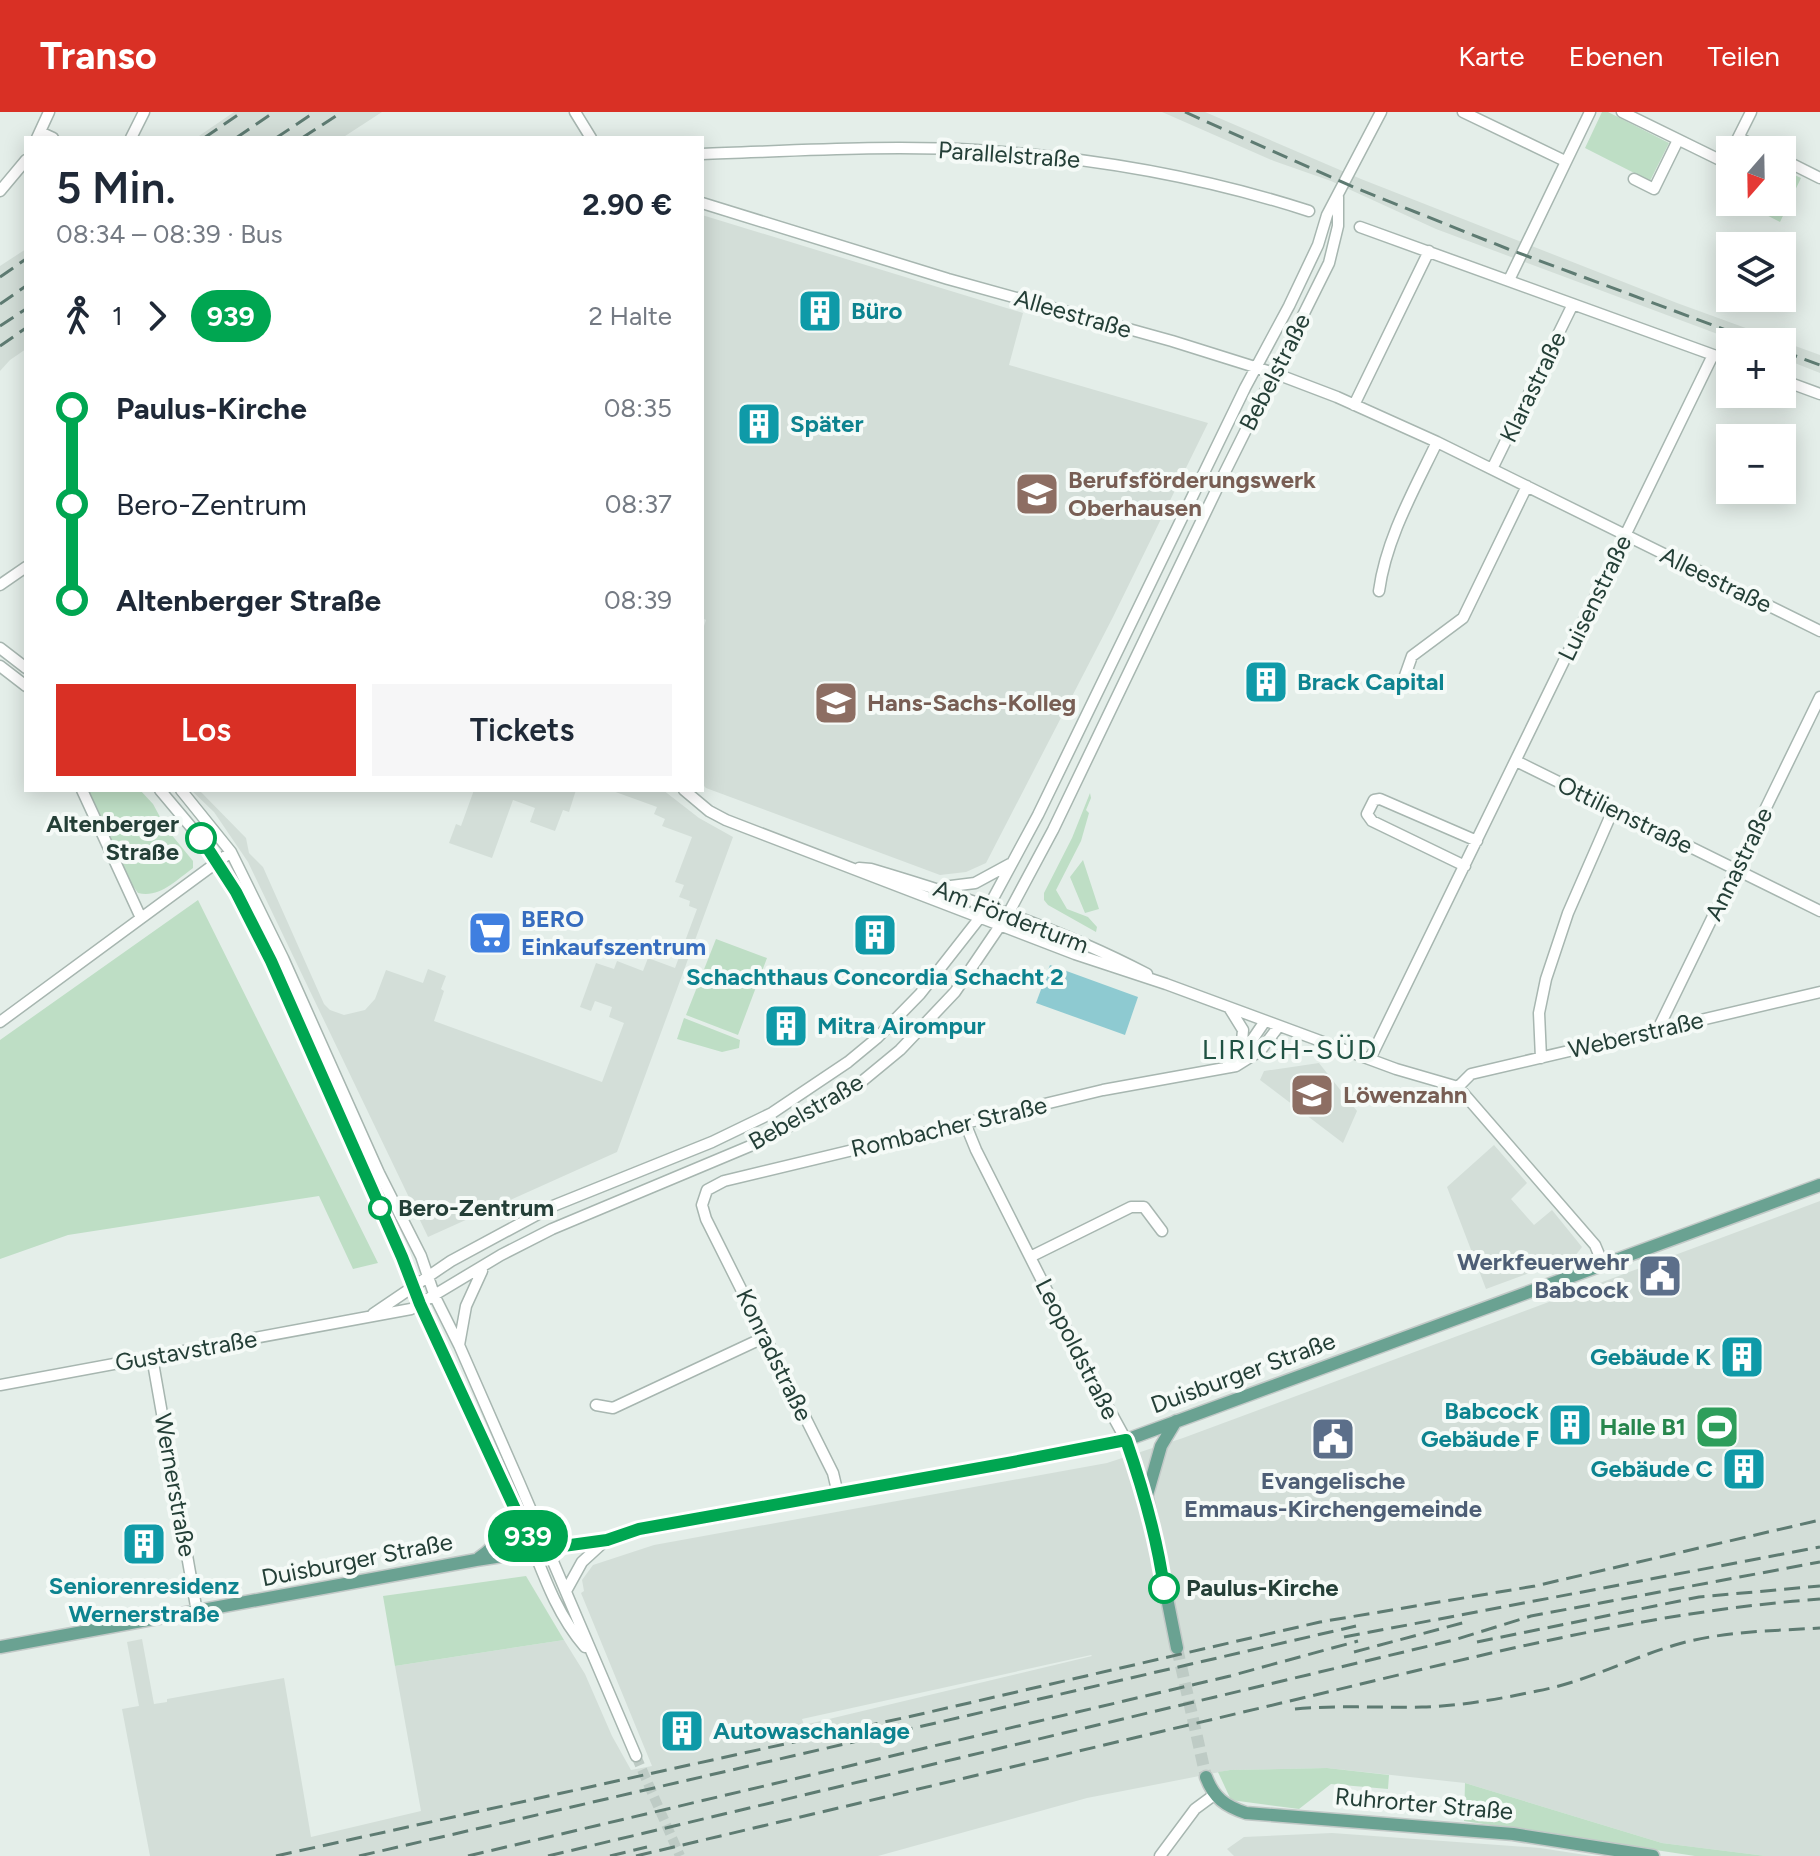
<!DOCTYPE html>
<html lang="de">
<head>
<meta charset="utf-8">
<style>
	body { margin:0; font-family:Figtree,sans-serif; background:#f6f6f7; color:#1f2937; height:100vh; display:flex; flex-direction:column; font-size:30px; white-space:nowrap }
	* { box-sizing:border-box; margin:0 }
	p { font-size:26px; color:#747a83 }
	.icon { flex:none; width:44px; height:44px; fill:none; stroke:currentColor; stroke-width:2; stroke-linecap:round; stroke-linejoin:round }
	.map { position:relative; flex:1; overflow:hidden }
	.details { position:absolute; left:24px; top:24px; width:680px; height:656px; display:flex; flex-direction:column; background:#fff; border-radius:0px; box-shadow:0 4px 20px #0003 }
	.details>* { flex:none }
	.badge { padding:0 16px; border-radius:26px; font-size:28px; line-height:52px }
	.needle { width:52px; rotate:200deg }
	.buttons { position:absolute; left:1716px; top:24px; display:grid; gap:16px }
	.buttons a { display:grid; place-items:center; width:80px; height:80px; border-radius:0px; background:#fff; box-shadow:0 4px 20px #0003; font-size:40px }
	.map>.badge { position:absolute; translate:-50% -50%; box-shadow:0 0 0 4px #fff }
	.legs { display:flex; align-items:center; gap:12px; height:88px; padding:0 32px; font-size:26px }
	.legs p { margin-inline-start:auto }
	.headline { display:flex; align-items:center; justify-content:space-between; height:136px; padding:0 32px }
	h1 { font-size:44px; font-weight:600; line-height:60px }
	.primary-button { display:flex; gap:16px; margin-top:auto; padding:16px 32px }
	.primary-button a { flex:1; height:92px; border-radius:0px; background:#d93025; color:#fff; font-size:32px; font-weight:600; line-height:92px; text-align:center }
	.primary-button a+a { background:#f6f6f7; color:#1f2937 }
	ul { padding:0 32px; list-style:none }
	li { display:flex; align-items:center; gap:28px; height:96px; font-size:30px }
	li i { display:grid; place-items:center; width:12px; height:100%; margin:0 10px; background:currentColor }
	li i::after { content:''; width:20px; height:20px; margin:-10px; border:6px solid; border-radius:50%; background:#fff }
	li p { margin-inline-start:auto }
	li:first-child i { background:linear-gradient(#0000 50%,currentColor 0) }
	li:last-child i { background:linear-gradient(currentColor 50%,#0000 0) }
	header { display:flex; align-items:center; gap:48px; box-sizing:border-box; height:112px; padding:0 40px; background:#d93025; color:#fff }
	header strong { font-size:38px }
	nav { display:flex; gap:44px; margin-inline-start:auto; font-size:28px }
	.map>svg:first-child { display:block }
	.built { fill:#d3ded8; fill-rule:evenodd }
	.green { fill:#bedec5 }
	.water { fill:#8ecad1 }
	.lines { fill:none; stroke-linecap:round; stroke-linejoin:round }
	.minor-tunnel { stroke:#becbc5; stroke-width:10; stroke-dasharray:10 5; stroke-linecap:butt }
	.major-tunnel { stroke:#becbc5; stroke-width:12; stroke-dasharray:12 6; stroke-linecap:butt }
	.minor-casing { stroke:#a7b6b0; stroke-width:13 }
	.major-casing { stroke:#c2c9c7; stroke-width:15 }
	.minor { stroke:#fff; stroke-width:10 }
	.major { stroke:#6aa292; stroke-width:12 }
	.rail { stroke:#5e7b72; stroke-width:3; stroke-dasharray:16 8; stroke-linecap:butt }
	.line-1-casing { stroke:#fff; stroke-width:18 }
	.line-1 { stroke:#00a651; stroke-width:12 }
	.stop-1-dot { fill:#fff; stroke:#00a651; stroke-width:4 }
	.labels { text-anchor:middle; stroke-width:8; stroke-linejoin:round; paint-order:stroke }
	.street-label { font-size:24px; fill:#243f37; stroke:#f5faf7 }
	.culture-label { font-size:24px; font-weight:bold; fill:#0d838f; stroke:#f5faf7; text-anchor:start }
	.education-label { font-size:24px; font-weight:bold; fill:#785e54; stroke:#f5faf7; text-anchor:start }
	.stop-label { font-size:24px; font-weight:bold; fill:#243f37; stroke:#f5faf7; text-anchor:start }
	.shop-label { font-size:24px; font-weight:bold; fill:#366cbe; stroke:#f5faf7; text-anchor:start }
	.service-label { font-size:24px; font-weight:bold; fill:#4e5e75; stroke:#f5faf7; text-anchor:end }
	.leisure-label { font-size:24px; font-weight:bold; fill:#27864d; stroke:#f5faf7; text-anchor:end }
	.quarter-label { font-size:28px; letter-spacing:2px; fill:#205243; stroke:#f5faf7 }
</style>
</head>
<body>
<header>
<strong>Transo</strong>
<nav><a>Karte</a><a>Ebenen</a><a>Teilen</a></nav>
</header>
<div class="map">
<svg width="1820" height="1744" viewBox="0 0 1820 1744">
	<rect width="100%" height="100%" fill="#e4eee9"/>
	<path class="built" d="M234,0h148l-40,26h-146z
		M1162,0h43l156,67 316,124 143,52v18l-38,-15v-16h-43l-91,-34 -212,-79 -105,-48 -57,-20z
		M702,103l321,98 -14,52 199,58 -95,194 -127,246 -20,9 -26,3 -234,-87 -4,-4v-152l4,-12 -4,-2z
		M26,137v100l-16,11 -10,11v-105z
		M191,678h8l47,48 3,15 14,14 61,137 6,6 14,5 21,-5 10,-11 11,-29 37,13 5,-14 18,7 -5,13 3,2 -10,30 168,61 22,-59 -15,-6 3,-10 -17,-6 -4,10 -11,-4 16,-44 18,6 3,-8 26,10 5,-13 27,10 22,-59 -8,-3 1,-5 -11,-4 5,-12 -9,-3 17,-45 -30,-11 3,-7 -11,-5 3,-7 -47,-17h53l36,28 34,19 -116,315 -189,85 -180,-375 -34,-50z
		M474,678h102l-7,22 -6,-2 -8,21 -25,-9 5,-14 -22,-8 -21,58 -43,-15 7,-19 5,2z
		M1319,951l38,48 -14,32 -83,-63 4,-9z
		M1494,1033l33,38 -16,16 23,26 18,-15 30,37 -7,9 -89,33 -39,-102z
		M1820,1089v655h-54l-104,-13 -197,-60 -138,-15 -97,2 -143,28 -209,58h-728l-28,-147 17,-3 -12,-64 15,-3 12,65 13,-2v-3l117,-21 27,159 110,-26 -26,-145 169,-26 21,34 27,62 19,34 21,-4 -71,-173 3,-2 -2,-11 11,-15 61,-20 453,-82 76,-25zM1092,1544l-288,69 -2,-6 289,-64z
		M1332,1721l208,15 52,8h-358l-7,-7 17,-12z"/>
	<path class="green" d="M1602,0h6l61,31 -19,38 -65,-33z
		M1782,57l19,9 -21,44 -39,-20h41z
		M87,678h53l13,14 13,24 27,33v7c-18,13 -33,30 -55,25l-8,-11z
		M1090,681l1,5 -5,12 3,3 -8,28 -25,49 11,19 21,8 9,10 -1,5 -48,-27 -4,-5v-7l28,-55z
		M1083,748l16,49 -14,4 -15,-36z
		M198,788l180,363 -25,6 -34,-73 -251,39 -68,24v-219z
		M716,827l51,19 -29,77 -52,-20z
		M684,906l56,22 -1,8 -17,4 -45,-13z
		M526,1464l38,64 -169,26 -12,-70z
		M1327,1656l62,7 -1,14 -57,-5 -32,25 -68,-9 -13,-28 12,-2z
		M1465,1671l197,60 104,13h-71l-231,-35z"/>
	<path class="water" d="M1050,853l88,32 -13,38 -89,-32z"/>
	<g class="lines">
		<path class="minor-tunnel" d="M636,1644l44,100"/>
		<path class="major-tunnel" d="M1177,1536l29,129"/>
		<g class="minor-casing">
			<path id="minor" d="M575,0l16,26
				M1463,0l102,49
				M1622,0l98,48h5l5,-5
				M40,20l13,6
				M37,26l12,-26
				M131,26l13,-26
				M1739,26l25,12
				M1732,38l19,-38
				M702,42c91,-3 183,-9 274,-4 113,7 225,26 333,61
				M1782,47l38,19
				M1634,67l20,10 24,-49
				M0,79l26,-31
				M702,91l246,76 224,62 102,32 63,24 100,45 383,189
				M1360,115l370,134
				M1509,168l81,-168
				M1782,268l38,14
				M1354,293l75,-154
				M1492,357l81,-165
				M0,473l26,-18
				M1379,479c7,-52 35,-101 58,-149
				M0,536l26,20
				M0,554l26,20
				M1401,575l11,-31 51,-38 64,-132
				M1516,649l304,150
				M82,678l59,128
				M160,678l47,56 29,46 35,69 131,296c33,83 74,162 111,243 24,51 35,104 72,147
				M181,678l50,62 52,106 96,215 42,83 14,41 24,48 60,137 117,274
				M684,678l25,21 17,9 349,134 91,30 230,85 62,18 137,158 8,19
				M1465,754l-93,-45 -5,-7 7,-14 6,-1 97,42
				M859,756l12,1c94,28 188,59 276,105
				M943,775l32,-4 35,-19
				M1230,897l13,21 -2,22
				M0,910l231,-170
				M1657,919l163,-334
				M1541,946l-2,-45 7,-34 22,-66 45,-103
				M1370,947l343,-704
				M1226,955l22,-21 17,-25
				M1458,975l13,-13 349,-82
				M965,1011l11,27 105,208 45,82
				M1030,1145l101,-50h13l18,24
				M373,1202l78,-53 102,-55 159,-64 60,-29 76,-51 29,-24 43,-44 69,-88 49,-91 207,-427 44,-82 29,-61 9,-30 54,-103
				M459,1233l7,-39 16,-35
				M152,1245l45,255
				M0,1273l411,-76 90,-54 51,-26 210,-88 39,-21 59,-37 40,-33 55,-58 53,-78 45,-84 171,-356 105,-211 9,-37v-29
				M596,1293l17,3 152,-71
				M838,1382l-5,-21 -127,-254 -4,-14 5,-15 17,-9 379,-91 133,-24 24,-15 19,-25
				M566,1479l16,-29 24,-22
				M1160,1744l35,-47 19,-14"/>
		</g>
		<g class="major-casing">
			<path id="major" d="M1126,1328l21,58 30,150
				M1147,1383l14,-49 15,-25
				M479,1446c22,-15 28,-31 35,-56
				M0,1535l476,-87 131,-20 32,-11 80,-13 407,-76 694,-255
				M1206,1665c8,21 19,29 40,36l267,21 140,22"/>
		</g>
		<use href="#minor" class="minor"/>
		<use href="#major" class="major"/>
		<path class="rail" d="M1185,0l173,77 150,60 250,93
			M204,26l38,-26
			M236,26l38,-26
			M276,26l39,-26
			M302,26l40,-26
			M0,165l26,-18
			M0,192l26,-18
			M0,214l26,-17
			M0,234l26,-18
			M1782,239l38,14
			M1344,1525l476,-90
			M1477,1530l222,-45 121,-11
			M1354,1540l112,-30
			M1295,1597c43,-4 84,-1 127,-2 39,-1 77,-8 115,-16 49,-9 91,-32 138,-46 47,-14 97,-14 145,-17
			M276,1744l645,-142 399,-92 215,-36 285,-66
			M359,1744l997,-230
			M468,1744l762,-180 128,-35
			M548,1744l906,-216 77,-24 289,-54
			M610,1744l37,-9
			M636,1744c219,-52 439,-104 658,-156 173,-41 348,-88 526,-101"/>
	</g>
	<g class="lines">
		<g class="line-1-casing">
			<path id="line-1" d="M201,726l35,54 35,69 131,296 18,47 114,246 73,-10 32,-11 369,-66 118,-23c17,49 31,96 38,148"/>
		</g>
		<use href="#line-1" class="line-1"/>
	</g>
	<defs>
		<g id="building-square" transform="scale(2.3)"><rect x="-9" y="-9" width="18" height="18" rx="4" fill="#0f9aa8" stroke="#f5faf7"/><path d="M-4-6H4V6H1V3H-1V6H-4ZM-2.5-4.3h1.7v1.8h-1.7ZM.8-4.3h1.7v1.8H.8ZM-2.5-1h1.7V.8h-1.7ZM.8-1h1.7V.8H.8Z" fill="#fff"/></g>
		<g id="university-square" transform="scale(2.3)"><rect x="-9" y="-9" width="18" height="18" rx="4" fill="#8d6e63" stroke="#f5faf7"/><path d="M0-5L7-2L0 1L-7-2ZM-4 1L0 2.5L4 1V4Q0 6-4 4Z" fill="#fff"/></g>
		<g id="school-square" transform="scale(2.3)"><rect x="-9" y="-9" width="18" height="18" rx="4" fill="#8d6e63" stroke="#f5faf7"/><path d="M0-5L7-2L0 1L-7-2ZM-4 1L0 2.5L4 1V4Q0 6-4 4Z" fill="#fff"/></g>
		<g id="supermarket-square" transform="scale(2.3)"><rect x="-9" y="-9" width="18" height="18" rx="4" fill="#3f7fe0" stroke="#f5faf7"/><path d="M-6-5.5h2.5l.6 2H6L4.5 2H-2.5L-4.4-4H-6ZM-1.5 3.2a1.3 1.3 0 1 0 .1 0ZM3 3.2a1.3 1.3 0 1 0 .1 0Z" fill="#fff"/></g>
		<g id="civic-square" transform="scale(2.3)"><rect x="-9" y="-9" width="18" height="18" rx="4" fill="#5c6f8a" stroke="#f5faf7"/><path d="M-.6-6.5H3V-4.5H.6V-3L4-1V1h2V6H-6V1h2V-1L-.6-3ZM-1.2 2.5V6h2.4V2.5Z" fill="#fff"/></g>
		<g id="stadium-square" transform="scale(2.3)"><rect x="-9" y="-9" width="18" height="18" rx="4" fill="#2e9e5b" stroke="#f5faf7"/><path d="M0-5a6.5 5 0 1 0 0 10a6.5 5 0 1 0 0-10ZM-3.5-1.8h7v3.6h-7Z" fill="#fff"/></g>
	</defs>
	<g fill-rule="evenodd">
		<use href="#building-square" x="820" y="199"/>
		<use href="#building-square" x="759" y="312"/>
		<use href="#university-square" x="1037" y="382"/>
		<use href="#building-square" x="1266" y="570"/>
		<use href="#school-square" x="836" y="591"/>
		<use href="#supermarket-square" x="490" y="821"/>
		<use href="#building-square" x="875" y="823"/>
		<use href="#building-square" x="786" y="914"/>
		<use href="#school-square" x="1312" y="983"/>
		<use href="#civic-square" x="1660" y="1164"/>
		<use href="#building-square" x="1742" y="1245"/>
		<use href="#building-square" x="1570" y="1313"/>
		<use href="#stadium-square" x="1717" y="1315"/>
		<use href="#civic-square" x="1333" y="1327"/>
		<use href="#building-square" x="1744" y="1357"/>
		<use href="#building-square" x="144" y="1432"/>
		<use href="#building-square" x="682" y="1619"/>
	</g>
	<g class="stop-1-dot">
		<circle cx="201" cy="726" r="14"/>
		<circle cx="380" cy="1096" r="10"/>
		<circle cx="1164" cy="1476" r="14"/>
	</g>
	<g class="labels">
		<g class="street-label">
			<text transform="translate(1009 43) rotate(4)" y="8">Parallelstraße</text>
			<text transform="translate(1073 202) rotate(16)" y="8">Alleestraße</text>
			<text transform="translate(1275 260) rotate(-63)" y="8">Bebelstraße</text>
			<text transform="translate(1533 275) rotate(-64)" y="8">Klarastraße</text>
			<text transform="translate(1716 468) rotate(26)" y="8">Alleestraße</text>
			<text transform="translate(1595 486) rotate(-64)" y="8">Luisenstraße</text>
			<text transform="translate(1625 703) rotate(26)" y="8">Ottilienstraße</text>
			<text transform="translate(1739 752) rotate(-64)" y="8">Annastraße</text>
			<text transform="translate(1011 805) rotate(21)" y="8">Am Förderturm</text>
			<text transform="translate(1636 923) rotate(-13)" y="8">Weberstraße</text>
			<text transform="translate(806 1000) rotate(-30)" y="8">Bebelstraße</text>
			<text transform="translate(949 1015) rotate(-13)" y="8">Rombacher Straße</text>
			<text transform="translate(1077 1237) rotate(63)" y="8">Leopoldstraße</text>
			<text transform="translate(186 1239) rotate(-10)" y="8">Gustavstraße</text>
			<text transform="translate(774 1243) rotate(64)" y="8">Konradstraße</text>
			<text transform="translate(1243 1261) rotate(-20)" y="8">Duisburger Straße</text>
			<text transform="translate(175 1373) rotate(80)" y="8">Wernerstraße</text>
			<text transform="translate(357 1448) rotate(-11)" y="8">Duisburger Straße</text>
			<text transform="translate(1424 1692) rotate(5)" y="8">Ruhrorter Straße</text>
		</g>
		<g class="culture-label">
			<text x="851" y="207">Büro</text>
			<text x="790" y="320">Später</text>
			<text x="1297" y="578">Brack Capital</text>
			<text x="875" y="873" text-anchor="middle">Schachthaus Concordia Schacht 2</text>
			<text x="817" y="922">Mitra Airompur</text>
			<text x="1711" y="1253" text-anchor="end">Gebäude K</text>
			<text x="1539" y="1307" text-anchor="end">Babcock<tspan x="1539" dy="28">Gebäude F</tspan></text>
			<text x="1713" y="1365" text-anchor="end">Gebäude C</text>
			<text x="144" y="1482" text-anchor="middle">Seniorenresidenz<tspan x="144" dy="28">Wernerstraße</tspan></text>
			<text x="713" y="1627">Autowaschanlage</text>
		</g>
		<g class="education-label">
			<text x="1068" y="376">Berufsförderungswerk<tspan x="1068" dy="28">Oberhausen</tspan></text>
			<text x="867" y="599">Hans-Sachs-Kolleg</text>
			<text x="1343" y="991">Löwenzahn</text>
		</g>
		<g class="stop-label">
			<text x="179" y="720" text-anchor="end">Altenberger<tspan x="179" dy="28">Straße</tspan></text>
			<text x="398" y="1104">Bero-Zentrum</text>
			<text x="1186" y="1484">Paulus-Kirche</text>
		</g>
		<g class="shop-label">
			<text x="521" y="815">BERO<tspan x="521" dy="28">Einkaufszentrum</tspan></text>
		</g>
		<g class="service-label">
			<text x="1629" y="1158">Werkfeuerwehr<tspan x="1629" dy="28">Babcock</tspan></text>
			<text x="1333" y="1377" text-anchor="middle">Evangelische<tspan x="1333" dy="28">Emmaus-Kirchengemeinde</tspan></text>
		</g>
		<g class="leisure-label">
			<text x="1686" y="1323">Halle B1</text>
		</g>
		<g class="quarter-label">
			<text x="1290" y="947">LIRICH-SÜD</text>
		</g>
	</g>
</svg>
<div class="buttons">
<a><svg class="needle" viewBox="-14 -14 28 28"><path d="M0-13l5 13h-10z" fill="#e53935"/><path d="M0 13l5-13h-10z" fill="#747a83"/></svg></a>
<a><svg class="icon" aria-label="layers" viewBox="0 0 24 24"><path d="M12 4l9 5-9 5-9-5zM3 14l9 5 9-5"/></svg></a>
<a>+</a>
<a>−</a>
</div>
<b class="badge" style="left:528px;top:1424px;background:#00a651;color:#fff">939</b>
<section class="details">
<div class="headline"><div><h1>5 Min.</h1><p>08:34 – 08:39 · Bus</p></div><b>2.90 €</b></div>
<div class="legs"><svg class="icon" aria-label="walk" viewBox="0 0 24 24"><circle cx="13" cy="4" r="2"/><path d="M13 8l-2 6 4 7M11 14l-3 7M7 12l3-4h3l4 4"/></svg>1<svg class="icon" aria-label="forward" viewBox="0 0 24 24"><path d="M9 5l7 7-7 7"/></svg><b class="badge" style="background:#00a651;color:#fff">939</b><p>2 Halte</p></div>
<ul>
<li><i style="color:#00a651"></i><b>Paulus-Kirche</b><p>08:35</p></li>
<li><i style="color:#00a651"></i><span>Bero-Zentrum</span><p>08:37</p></li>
<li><i style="color:#00a651"></i><b>Altenberger Straße</b><p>08:39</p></li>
</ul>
<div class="primary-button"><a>Los</a><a>Tickets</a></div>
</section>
</div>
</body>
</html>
